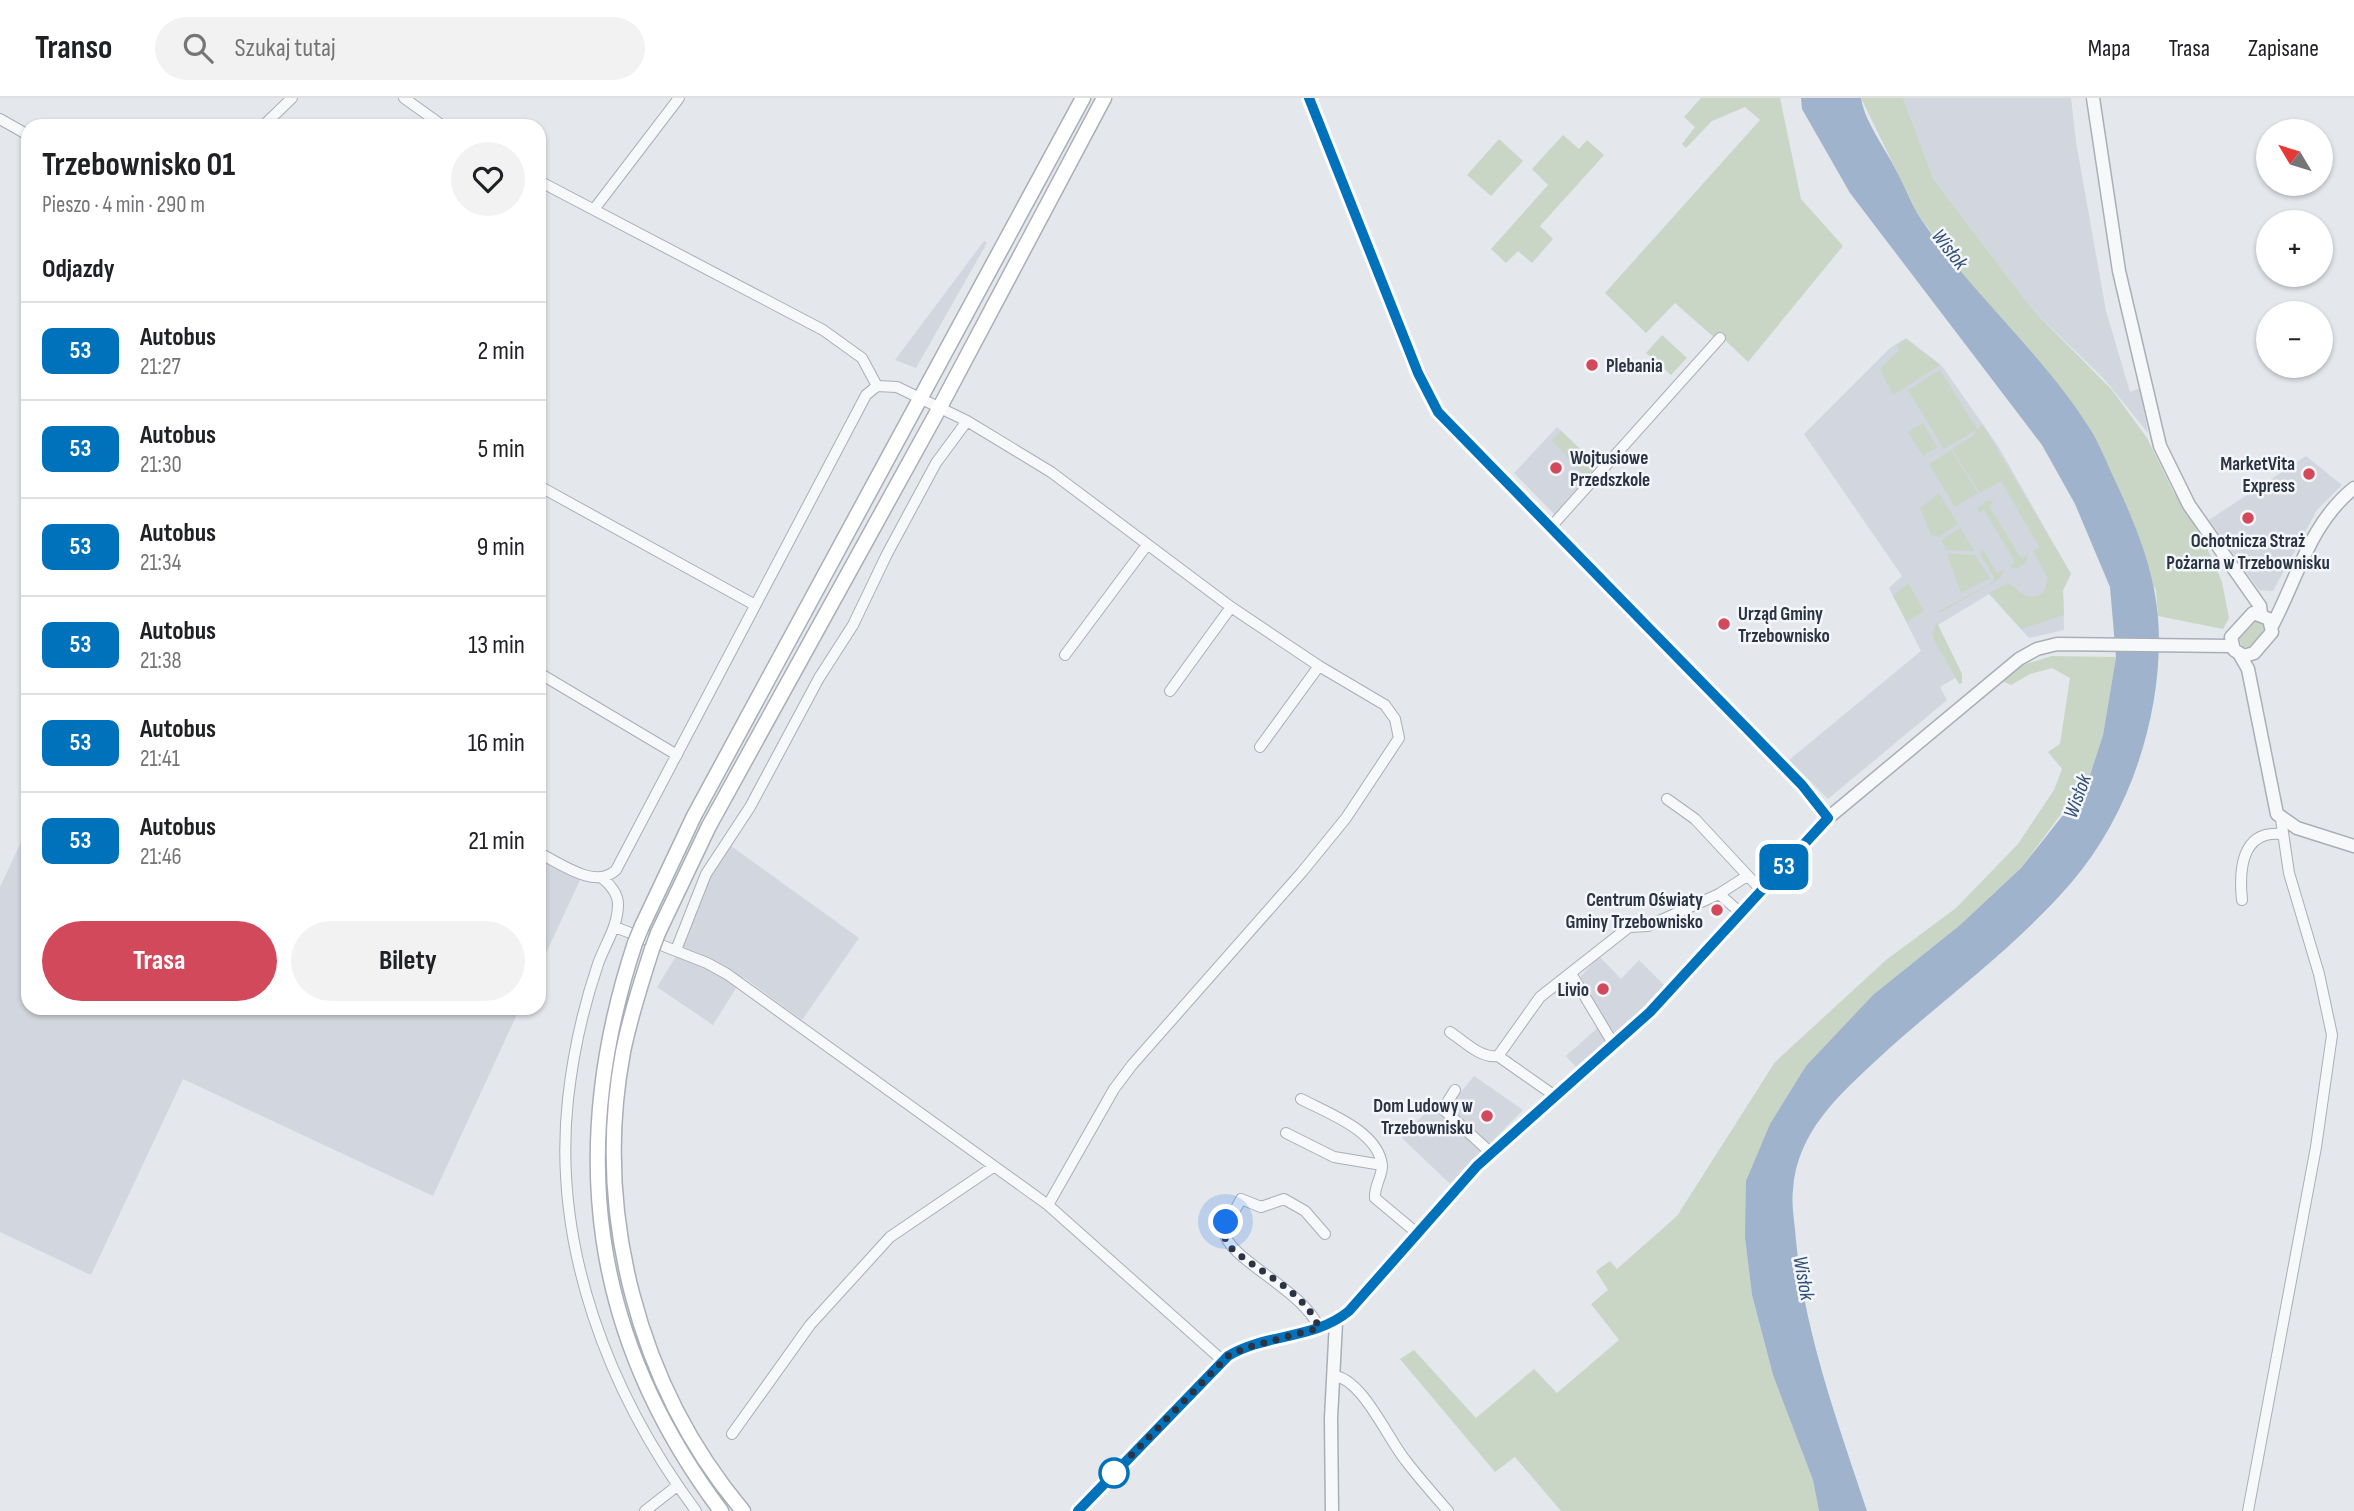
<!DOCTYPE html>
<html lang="pl">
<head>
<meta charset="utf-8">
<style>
	body { margin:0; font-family:"Sofia Sans Condensed",sans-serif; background:#f2f2f2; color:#202124; height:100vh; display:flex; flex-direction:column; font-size:26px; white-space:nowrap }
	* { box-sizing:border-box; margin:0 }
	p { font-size:23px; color:#757577 }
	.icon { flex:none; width:38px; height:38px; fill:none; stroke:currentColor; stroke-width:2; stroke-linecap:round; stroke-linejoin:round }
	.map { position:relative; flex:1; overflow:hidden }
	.panel { position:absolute; left:21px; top:21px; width:525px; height:896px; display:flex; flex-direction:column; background:#fff; border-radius:21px; box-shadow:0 2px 5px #0004 }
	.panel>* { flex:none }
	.badge { padding:0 14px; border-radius:10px; font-size:24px; line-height:46px }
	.needle { width:46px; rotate:308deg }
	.fabs { position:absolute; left:2256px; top:21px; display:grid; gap:14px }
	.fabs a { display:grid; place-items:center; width:77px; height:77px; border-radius:50%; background:#fff; box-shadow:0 2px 5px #0004; font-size:35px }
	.you { position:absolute; width:35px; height:35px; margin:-18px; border:5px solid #fff; border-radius:50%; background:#1a73e8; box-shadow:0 0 0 10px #1a73e833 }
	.map>.badge { position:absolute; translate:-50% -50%; box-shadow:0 0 0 4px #fff }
	h2 { padding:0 21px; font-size:26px; line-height:63px }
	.round { display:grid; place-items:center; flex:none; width:74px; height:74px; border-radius:37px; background:#f2f2f2 }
	.head { display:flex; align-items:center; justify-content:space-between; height:119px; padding:0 21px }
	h1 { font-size:33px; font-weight:700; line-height:52px }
	.primary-button { display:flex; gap:14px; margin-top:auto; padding:14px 21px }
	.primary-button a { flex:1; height:80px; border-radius:42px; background:#d1495b; color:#fff; font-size:28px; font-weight:700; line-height:80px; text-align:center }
	.primary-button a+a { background:#f2f2f2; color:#202124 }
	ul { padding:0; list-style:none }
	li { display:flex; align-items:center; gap:21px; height:98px; padding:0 21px; border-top:2px solid #e0e0e0 }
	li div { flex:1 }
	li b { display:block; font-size:26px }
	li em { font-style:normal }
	li .badge { min-width:77px; font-weight:700; text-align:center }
	header { display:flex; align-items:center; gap:42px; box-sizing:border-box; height:98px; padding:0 35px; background:#fff; border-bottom:2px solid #e0e0e0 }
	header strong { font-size:33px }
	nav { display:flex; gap:38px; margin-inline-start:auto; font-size:24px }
	.search { width:490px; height:63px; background:#f2f2f2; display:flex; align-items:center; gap:18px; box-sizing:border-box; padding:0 24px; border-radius:38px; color:#757577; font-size:26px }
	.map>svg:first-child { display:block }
	.built { fill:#d2d6de }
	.green { fill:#c9d6c5 }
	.water { fill:#9fb4cc }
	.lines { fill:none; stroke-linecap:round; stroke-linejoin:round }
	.minor-casing { stroke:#a9aeb7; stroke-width:12 }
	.tertiary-casing { stroke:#a9aeb7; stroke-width:15 }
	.secondary-casing { stroke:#a9aeb7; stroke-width:17 }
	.minor { stroke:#f7f8fa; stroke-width:10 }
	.tertiary { stroke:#f7f8fa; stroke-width:12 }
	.secondary { stroke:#fff; stroke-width:14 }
	.secondary-bridge-casing { stroke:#a9aeb7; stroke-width:17; stroke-linecap:butt }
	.secondary-bridge { stroke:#fff; stroke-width:14 }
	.line-casing { stroke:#fff; stroke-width:16 }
	.line { stroke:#0072bc; stroke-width:10 }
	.walk { stroke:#2b3445; stroke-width:7; stroke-dasharray:0 12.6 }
	.poi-dot { fill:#d1495b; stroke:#f4f6f9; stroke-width:2.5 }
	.stop-dot { fill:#fff; stroke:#0072bc; stroke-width:3.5 }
	.labels { text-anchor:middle; stroke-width:5; stroke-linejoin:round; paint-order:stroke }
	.poi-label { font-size:19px; font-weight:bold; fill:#2b3445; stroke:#f4f6f9; text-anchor:end }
	.water-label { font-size:21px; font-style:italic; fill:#34527a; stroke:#f4f6f9 }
</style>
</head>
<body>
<header>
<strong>Transo</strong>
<div class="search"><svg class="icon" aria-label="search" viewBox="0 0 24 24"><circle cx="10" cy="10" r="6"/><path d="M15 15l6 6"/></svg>Szukaj tutaj</div>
<nav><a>Mapa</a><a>Trasa</a><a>Zapisane</a></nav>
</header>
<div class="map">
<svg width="2354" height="1413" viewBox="0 0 2354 1413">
	<rect width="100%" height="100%" fill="#e4e7ec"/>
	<path class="built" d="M1903,0h168l5,44 30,169 24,81 10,-4 8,45 -43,-53 -72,-70 -99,-130z
		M984,143l3,2 -71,125 -21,-8z
		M1906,240l36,28 56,80 73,128 -8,16 1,40 -35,8 -40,-44 -51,31 24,49 -22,13 7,13 -119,99 -39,-39 132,-109 -32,-63 13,-12 -98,-142 86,-86z
		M1557,329l38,36 -2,11 -37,42 -42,-43z
		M2306,358l36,29 -25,25 -44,81 -14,-1 -50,-70z
		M28,729v181h492l-87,188 -250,-117 -92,196 -91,-43v-345z
		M731,748l128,92 -57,82 -59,-43 -30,48 -56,-38 31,-50 11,-40 12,-23z
		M539,761l42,19 -42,90z
		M1599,858l22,23 18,-19 25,25 -26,28 -62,54 -10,-11 36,-32 -22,-39 1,-9z
		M1474,978l49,34 -73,74 -48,-46 36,-39 10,9z"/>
	<path class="green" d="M1701,0h79l21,101 42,47 -95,116 -23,-22 -9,-1 -41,-36 -29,30 -41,-40 155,-173 -15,-13 -33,14 -26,27 -4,-4 13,-17 -11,-10z
		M1861,0h42l31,82 99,130 79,80 35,48 26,53 25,36 24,55 7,36 -6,11 -65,-13 -2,-26 -202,-327 -37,-50z
		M1563,37l16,14 8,-9 17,15 -64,71 13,13 -21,24 -14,-12 -12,12 -15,-14 57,-64 -16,-16z
		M1499,41l24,22 -32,35 -24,-21z
		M1662,237l25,23 -16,17 -25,-22z
		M1906,241l34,26 -47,30 -13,-26 19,-18 -2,-6z
		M1940,272l37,59 6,-4 88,149 -8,16 1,25 -43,14 -32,-36 19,-10c13,7 19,22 36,9l4,-14 -15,-27 7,-3 -39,-67 -21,12 -28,-44 22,-14 2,-5 -32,19 -36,-59z
		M1923,325l14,24 -14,9 -15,-24z
		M1561,333l34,32 -7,16 -36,-38z
		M1951,352l27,43 -23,14 -26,-43z
		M1939,395l19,31 -19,13 -8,-2 -11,-27z
		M1987,403h7l-5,5 32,52 7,-3 -2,8 -10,6 -6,-3 5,-4 -31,-52 -6,3v-6z
		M1960,430l14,22 -1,1 -27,-1 -5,-10z
		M1983,452l14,23 6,-3v5l-7,6 -56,32h-4l57,-31 1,-5 -14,-23z
		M1947,456l28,1 15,23 -29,15z
		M1908,485l16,28 -17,11 -14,-26z
		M2256,523l8,4 -1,8 -14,14h-7l-3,-9z
		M1937,525l25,51v9l-3,1 -25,-44 -2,-8z
		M2052,558l64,1 -13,78 -13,40 -69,93 -61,57 -86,69 -129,244 7,57 21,80 40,104 6,32h-258l-46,-54 -20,15 -95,-113 14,-9 62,68 58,-49 23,24 62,-53 -28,-36 17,-14 -12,-19 14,-10 7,8 60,-53 98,-154 111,-102 70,-52 62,-64 36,-54 8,-21 -14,-17 12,-8 10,-66 -18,-10 -22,6 -19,11 -9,-4 21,-16z"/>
	<path class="water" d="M1801,0h60c4,25 25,51 36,74 8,15 14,31 22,44 50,76 123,136 171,213 9,14 15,30 22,45 25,53 47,105 47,165 0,86 -32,179 -88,244 -56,65 -128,116 -190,173 -41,38 -84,75 -88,134 -2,16 2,34 3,50 8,92 42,183 71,271h-48l-6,-31 -40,-105 -21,-80 -7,-57 1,-57 24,-57 36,-58 68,-72 86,-69 61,-57 46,-58 23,-35 13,-40 13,-78 -6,-70 -35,-83 -33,-59 -192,-252 -48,-84z"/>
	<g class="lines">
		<g class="minor-casing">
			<path id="minor" d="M404,0l39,28
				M0,21l28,16
				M263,28l29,-28
				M539,83l284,149 39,28 15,28
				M595,110l84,-110
				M539,388l216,119
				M1550,430l170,-190
				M1065,557l82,-110
				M539,575l138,82
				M1170,593l61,-84
				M1260,649l59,-81
				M1667,701l28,20 67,72
				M539,755c21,10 56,37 77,17l250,-475 11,-9 20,1 70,34 84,51 180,135 88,59 66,39 10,14 4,19 -53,80 -44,54 -170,193 -18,24 -66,116
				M602,780c8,6 16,16 16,26 0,23 -13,40 -20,60 -15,44 -25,90 -30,135 -16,148 41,295 128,412
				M1719,796l23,20
				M2242,802c-3,-29 -1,-70 39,-66
				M615,829l92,36 20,11 321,231 174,155
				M676,852l30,-76 44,-67 69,-129 34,-53 34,-71 49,-91 31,-42
				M1572,877l42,70
				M1450,934c14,9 31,27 48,24
				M1455,992l-12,19 48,44
				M1555,998l-57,-40 42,-59 89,-70 19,-1 71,-32 28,-18
				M1301,1001c26,14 78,32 81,67 0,11 -8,20 -7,32l43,36
				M1286,1035l48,24 48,8
				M1319,1230c-15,-38 -92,-69 -95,-97l17,-32 20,8 23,-8 21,12 20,23
				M1334,1278c28,2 55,65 72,85 13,17 28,34 42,50
				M732,1336l78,-109 80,-88 103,-70
				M645,1413l32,-25
				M2248,1413l68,-364 16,-112 -13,-61 -30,-101 -8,-54"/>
		</g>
		<g class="tertiary-casing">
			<path id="tertiary" d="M1309,0l103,261 26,53 364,373 26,33
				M2093,0l26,173 41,175 29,59 71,101 1,8
				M2253,515l16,6 3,13 -18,21 -10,3 -10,-6 -3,-13z
				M2272,528c25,-47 38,-103 82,-138
				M2240,557l8,14 29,145 20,14 57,18
				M1078,1413l150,-155c37,-23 86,-16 121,-45l128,-145 173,-154 178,-194 191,-159 18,-10 20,-5 174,2
				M1332,1413l-1,-93 5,-96"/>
		</g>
		<g class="secondary-casing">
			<path id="secondary" d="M642,828l52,-110 389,-718
				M658,835l51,-107 231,-419 164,-309
				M635,845c-68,206 -45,393 86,568
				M652,851c-11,34 -22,68 -29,103 -30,160 15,334 120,459"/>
		</g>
		<use href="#minor" class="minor"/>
		<use href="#tertiary" class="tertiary"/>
		<use href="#secondary" class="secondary"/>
		<g class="secondary-bridge-casing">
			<path id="secondary-bridge" d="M635,845l7,-17
				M652,851l6,-16"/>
		</g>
		<use href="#secondary-bridge" class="secondary-bridge"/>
	</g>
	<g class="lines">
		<g class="line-casing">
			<path id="line" d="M1078,1413l150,-155c38,-23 86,-16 121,-45l128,-145 173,-154 178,-194 -26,-33 -364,-373 -20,-39 -109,-275"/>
		</g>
		<use href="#line" class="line"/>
		<path class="walk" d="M1114,1375l114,-117 17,-8 74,-20c-15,-39 -63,-56 -91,-83l-3,-7 1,-16"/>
	</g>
	<g class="poi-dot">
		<circle cx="1592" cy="267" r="7"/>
		<circle cx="1556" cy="370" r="7"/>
		<circle cx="2309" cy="376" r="7"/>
		<circle cx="2248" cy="420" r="7"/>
		<circle cx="1724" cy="526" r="7"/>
		<circle cx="1717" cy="812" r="7"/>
		<circle cx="1603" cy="891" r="7"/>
		<circle cx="1487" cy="1018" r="7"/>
	</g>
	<circle class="stop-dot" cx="1114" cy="1375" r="14"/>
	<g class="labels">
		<g class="poi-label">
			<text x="1606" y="274" text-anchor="start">Plebania</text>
			<text x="1570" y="366" text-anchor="start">Wojtusiowe<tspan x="1570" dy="22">Przedszkole</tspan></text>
			<text x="2295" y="372">MarketVita<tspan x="2295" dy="22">Express</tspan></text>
			<text x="2248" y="449" text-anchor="middle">Ochotnicza Straż<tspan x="2248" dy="22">Pożarna w Trzebownisku</tspan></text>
			<text x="1738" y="522" text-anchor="start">Urząd Gminy<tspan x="1738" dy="22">Trzebownisko</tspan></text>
			<text x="1703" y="808">Centrum Oświaty<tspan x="1703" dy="22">Gminy Trzebownisko</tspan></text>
			<text x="1589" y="898">Livio</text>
			<text x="1473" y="1014">Dom Ludowy w<tspan x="1473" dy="22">Trzebownisku</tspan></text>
		</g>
		<g class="water-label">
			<text transform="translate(1950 151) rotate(52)" y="7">Wisłok</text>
			<text transform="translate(2077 698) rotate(-70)" y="7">Wisłok</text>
			<text transform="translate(1804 1180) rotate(80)" y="7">Wisłok</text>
		</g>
	</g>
</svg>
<div class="fabs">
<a><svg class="needle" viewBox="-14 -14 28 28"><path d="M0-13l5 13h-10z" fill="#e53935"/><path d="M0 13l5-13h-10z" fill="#757577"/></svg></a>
<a>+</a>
<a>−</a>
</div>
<div class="you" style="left:1226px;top:1124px"></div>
<b class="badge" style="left:1784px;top:769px;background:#0072bc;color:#fff">53</b>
<section class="panel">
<div class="head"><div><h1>Trzebownisko 01</h1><p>Pieszo · 4 min · 290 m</p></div><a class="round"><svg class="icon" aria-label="heart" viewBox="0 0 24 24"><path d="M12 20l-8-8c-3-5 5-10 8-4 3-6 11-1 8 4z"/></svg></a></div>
<h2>Odjazdy</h2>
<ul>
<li><span class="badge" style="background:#0072bc;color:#fff">53</span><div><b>Autobus</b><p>21:27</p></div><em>2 min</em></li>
<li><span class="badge" style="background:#0072bc;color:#fff">53</span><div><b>Autobus</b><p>21:30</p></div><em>5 min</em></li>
<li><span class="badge" style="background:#0072bc;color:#fff">53</span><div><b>Autobus</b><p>21:34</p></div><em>9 min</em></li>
<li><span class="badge" style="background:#0072bc;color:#fff">53</span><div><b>Autobus</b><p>21:38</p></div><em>13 min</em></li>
<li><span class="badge" style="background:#0072bc;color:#fff">53</span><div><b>Autobus</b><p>21:41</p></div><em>16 min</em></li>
<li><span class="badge" style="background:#0072bc;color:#fff">53</span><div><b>Autobus</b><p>21:46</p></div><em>21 min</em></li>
</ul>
<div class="primary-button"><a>Trasa</a><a>Bilety</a></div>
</section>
</div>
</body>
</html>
